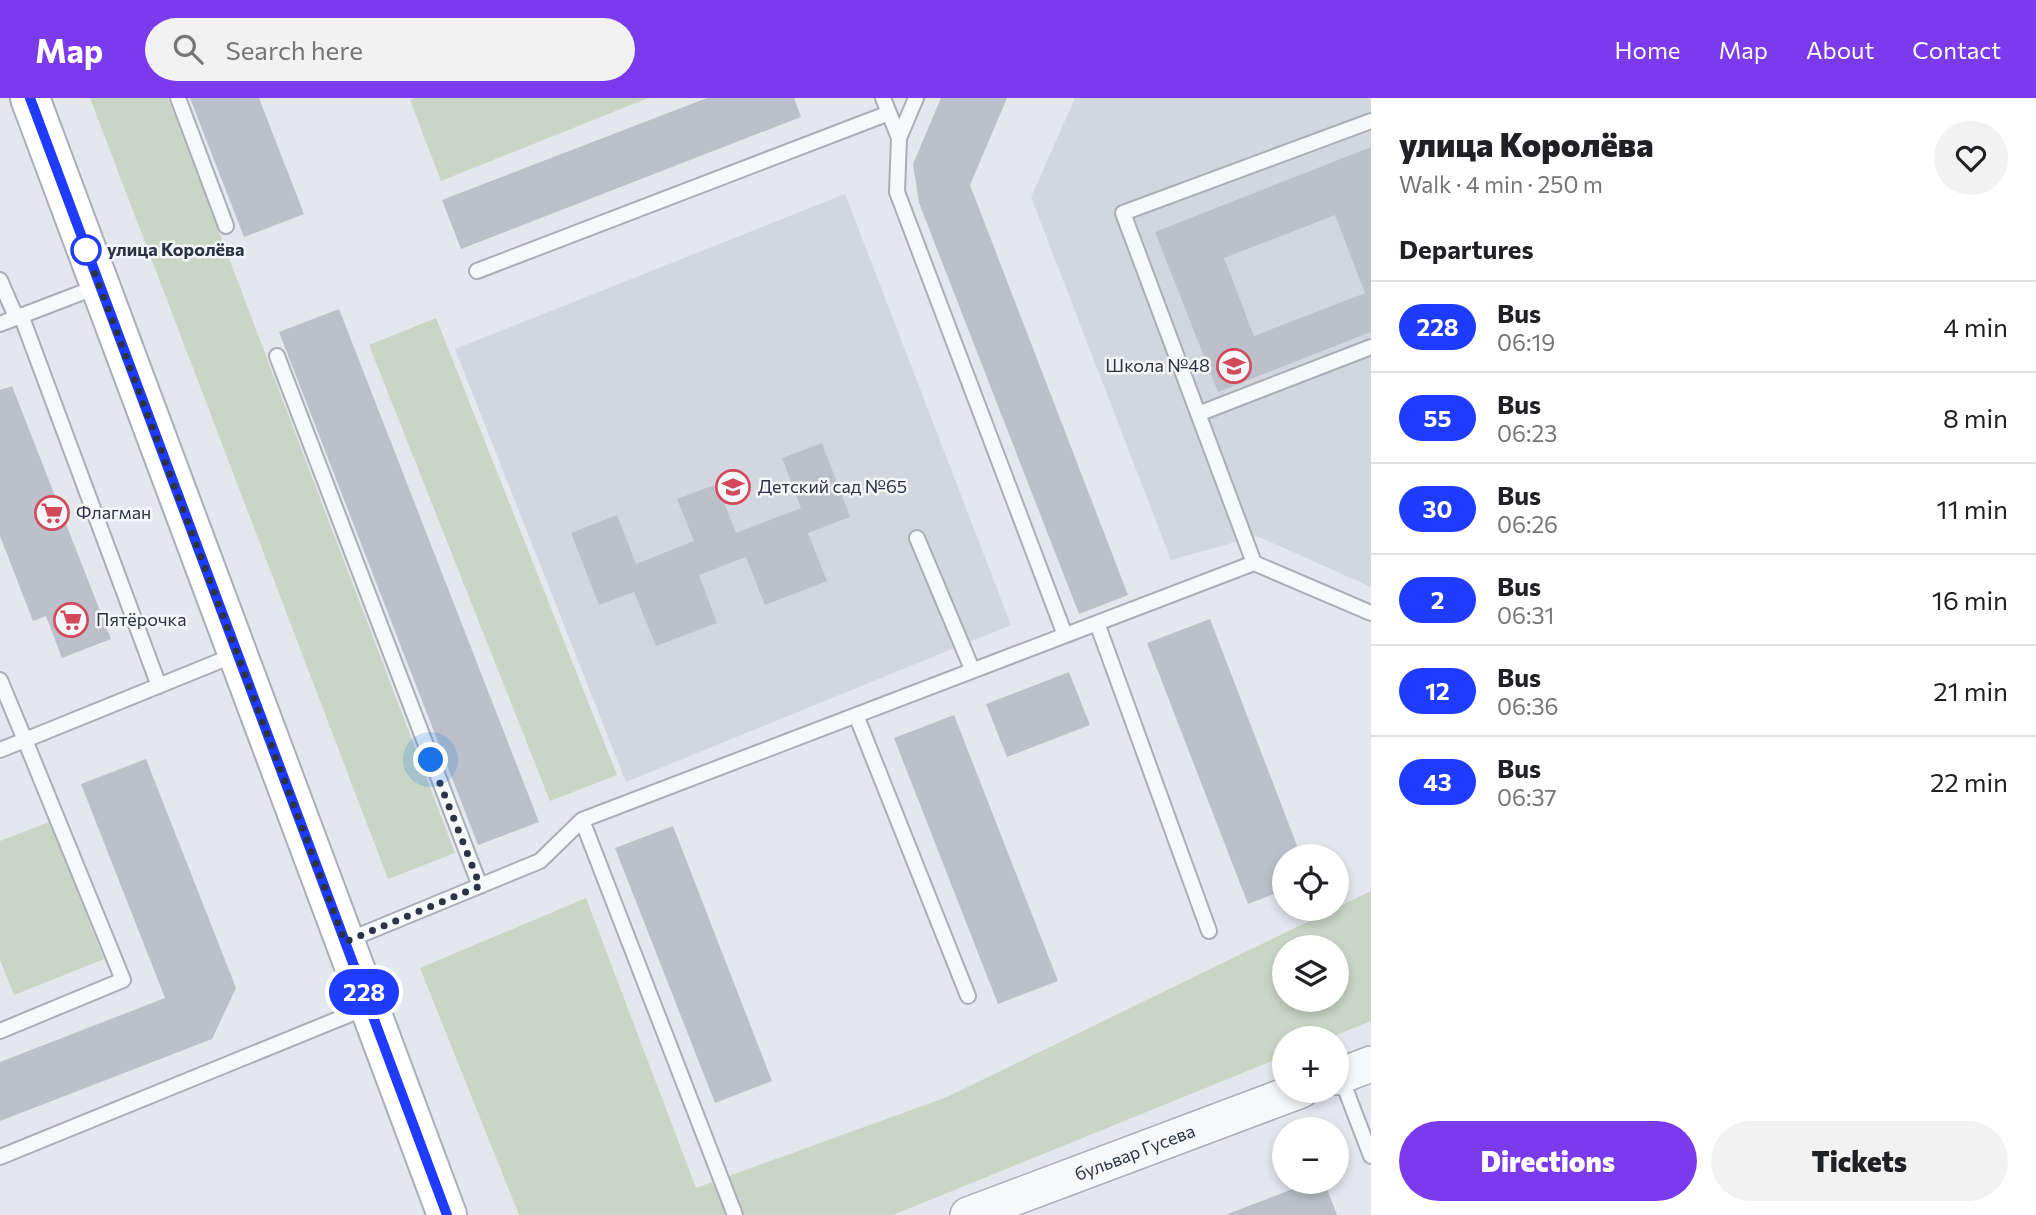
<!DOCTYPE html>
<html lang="en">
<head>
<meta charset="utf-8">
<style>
	body { margin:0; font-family:Commissioner,sans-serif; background:#f2f2f2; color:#202124; height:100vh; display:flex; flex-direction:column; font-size:26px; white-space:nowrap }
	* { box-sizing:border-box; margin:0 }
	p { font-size:23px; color:#757577 }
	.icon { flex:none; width:38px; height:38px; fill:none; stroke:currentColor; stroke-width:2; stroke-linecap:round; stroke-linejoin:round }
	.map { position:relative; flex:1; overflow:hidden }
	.details { display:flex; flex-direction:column; background:#fff; width:665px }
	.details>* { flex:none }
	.badge { padding:0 14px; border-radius:23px; font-size:24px; line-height:46px }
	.controls { position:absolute; left:1272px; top:746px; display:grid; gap:14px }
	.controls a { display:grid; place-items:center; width:77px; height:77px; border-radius:50%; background:#fff; box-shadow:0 4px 10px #0003; font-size:35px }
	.you { position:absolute; width:35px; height:35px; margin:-18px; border:5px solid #fff; border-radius:50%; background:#1a73e8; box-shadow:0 0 0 10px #1a73e833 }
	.map>.badge { position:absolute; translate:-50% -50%; box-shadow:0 0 0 4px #fff }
	h2 { padding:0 28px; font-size:26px; line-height:63px }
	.round { display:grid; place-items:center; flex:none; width:74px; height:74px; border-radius:37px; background:#f2f2f2 }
	.overview { display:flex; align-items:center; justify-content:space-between; height:119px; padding:0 28px }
	h1 { font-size:33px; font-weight:800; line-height:52px }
	.cta { display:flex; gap:14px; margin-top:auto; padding:14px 28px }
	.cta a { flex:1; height:80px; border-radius:42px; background:#7c3aed; color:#fff; font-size:28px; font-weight:800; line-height:80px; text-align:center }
	.cta a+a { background:#f2f2f2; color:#202124 }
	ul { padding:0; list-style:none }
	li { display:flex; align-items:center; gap:21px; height:91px; padding:0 28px; border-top:2px solid #e0e0e0 }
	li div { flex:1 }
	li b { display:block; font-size:26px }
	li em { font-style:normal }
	li .badge { min-width:77px; font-weight:700; text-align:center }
	header { display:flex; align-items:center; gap:42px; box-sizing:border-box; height:98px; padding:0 35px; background:#7c3aed; color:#fff }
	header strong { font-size:33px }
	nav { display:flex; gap:38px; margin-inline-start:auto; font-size:24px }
	.search { width:490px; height:63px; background:#f2f2f2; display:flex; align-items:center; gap:18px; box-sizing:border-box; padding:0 24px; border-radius:38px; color:#757577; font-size:26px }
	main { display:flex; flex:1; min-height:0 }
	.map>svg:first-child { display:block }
	.built { fill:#d2d6de }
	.green { fill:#c9d6c5; fill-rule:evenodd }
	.building { fill:#bbc0ca; fill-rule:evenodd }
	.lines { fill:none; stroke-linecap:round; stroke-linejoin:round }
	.service-casing { stroke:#a9aeb7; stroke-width:18 }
	.tertiary-casing { stroke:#a9aeb7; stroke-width:38 }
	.secondary-casing { stroke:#a9aeb7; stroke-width:42 }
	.service { stroke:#f7f8fa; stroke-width:14 }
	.tertiary { stroke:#f7f8fa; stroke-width:35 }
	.secondary { stroke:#fff; stroke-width:38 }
	.line-casing { stroke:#fff; stroke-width:16 }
	.line { stroke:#1f3bff; stroke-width:10 }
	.walk { stroke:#2b3445; stroke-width:7; stroke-dasharray:0 12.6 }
	.stop-dot { fill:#fff; stroke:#1f3bff; stroke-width:3.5 }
	.labels { text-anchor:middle; stroke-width:5; stroke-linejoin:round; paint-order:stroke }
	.stop-label { font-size:18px; font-weight:bold; fill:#2b3445; stroke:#f4f6f9; text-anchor:start }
	.poi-label { font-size:18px; fill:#2b3445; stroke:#f4f6f9; text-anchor:start }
	.street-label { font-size:18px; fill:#2b3445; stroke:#f4f6f9 }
</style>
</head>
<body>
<header>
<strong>Map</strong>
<div class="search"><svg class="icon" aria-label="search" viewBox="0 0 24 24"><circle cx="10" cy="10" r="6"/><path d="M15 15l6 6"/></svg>Search here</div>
<nav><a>Home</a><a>Map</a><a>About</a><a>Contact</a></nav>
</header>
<main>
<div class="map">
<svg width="1371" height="1117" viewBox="0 0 1371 1117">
	<rect width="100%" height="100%" fill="#e4e7ec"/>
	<path class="built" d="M1075,0h296v489l-114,-51 -86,24 -140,-363z
		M845,96l166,431 -385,157 -171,-433z"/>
	<path class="green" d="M90,0h78l287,755 -67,26z
		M415,0h233l-207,83 -31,-81z
		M436,220l181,457 -67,26 -181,-456z
		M49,724l55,137 -90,36 -14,-35v-119z
		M1371,793v130l-42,17h-45v18l-391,159h-374l-99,-247 166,-70 110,290 251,-91zM1284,849h53v52h-53z"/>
	<path class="building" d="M190,0h69l45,116 -60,23z
		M707,0h87l7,19 -340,132 -19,-49z
		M941,0h66l-37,87 158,410 -49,19 -160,-411 -6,-39z
		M1371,49v185l-153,60 -63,-160zM1335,117l30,78 -111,43 -30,-78z
		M339,211l200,513 -61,23 -199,-513z
		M12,288l99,253 -49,19 -16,-42 -13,5 -33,-85v-146z
		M822,345l28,74 -42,16 19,48 -62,24 -19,-48 -47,18 18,48 -61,23 -22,-54 -35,13 -28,-72 46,-18 19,49 58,-23 -17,-42 40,-15 19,49 65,-25 -19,-50z
		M1210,521l91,237h-17v34l-36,14 -101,-261z
		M1069,574l21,53 -83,32 -21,-53z
		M954,617l104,266 -60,23 -104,-266z
		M146,661l90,229 -24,51 -212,82v-59l165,-64 -84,-214z
		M673,728l99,255 -57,22 -100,-255z
		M1314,1083h10l13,34h-112z"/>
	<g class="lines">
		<g class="service-casing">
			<path id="service" d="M178,0l48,128
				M883,0l16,40
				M916,0l-17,40 -2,54 168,443
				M477,173l412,-158
				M0,182l16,37
				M21,217l138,371
				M0,226l99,-38
				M277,258l203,530
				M1198,316l173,-67
				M917,440l55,131
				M1254,465l-131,-350 248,-92
				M1097,525l112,308
				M0,582l25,60 -25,10
				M856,617l112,281
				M582,722l153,395
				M346,843l194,-80 42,-41 672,-257 117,50
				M0,933l123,-51 -98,-240 212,-86
				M1340,977l31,81
				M0,1059l368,-150"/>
		</g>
		<g class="tertiary-casing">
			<path id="tertiary" d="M1337,979l34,-13
				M968,1117l333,-125"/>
		</g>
		<g class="secondary-casing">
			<path id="secondary" d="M30,0l417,1117"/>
		</g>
		<use href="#service" class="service"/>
		<use href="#tertiary" class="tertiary"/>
		<use href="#secondary" class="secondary"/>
	</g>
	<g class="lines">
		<g class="line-casing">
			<path id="line" d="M30,0l417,1117"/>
		</g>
		<use href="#line" class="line"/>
		<path class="walk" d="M86,152l259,692 135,-56 -49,-126"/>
	</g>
	<defs>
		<g id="school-ring" transform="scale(1.75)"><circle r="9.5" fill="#f4f6f9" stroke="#d1495b" stroke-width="1.5"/><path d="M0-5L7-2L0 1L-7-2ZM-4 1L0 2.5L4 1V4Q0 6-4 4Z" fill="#d1495b"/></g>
		<g id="supermarket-ring" transform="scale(1.75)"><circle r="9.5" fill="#f4f6f9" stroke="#d1495b" stroke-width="1.5"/><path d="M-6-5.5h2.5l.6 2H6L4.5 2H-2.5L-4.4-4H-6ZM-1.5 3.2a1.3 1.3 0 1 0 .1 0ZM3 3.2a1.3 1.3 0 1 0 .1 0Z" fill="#d1495b"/></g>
	</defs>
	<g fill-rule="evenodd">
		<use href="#school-ring" x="1234" y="268"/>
		<use href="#school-ring" x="733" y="389"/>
		<use href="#supermarket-ring" x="52" y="415"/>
		<use href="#supermarket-ring" x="71" y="522"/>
	</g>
	<circle class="stop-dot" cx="86" cy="152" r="14"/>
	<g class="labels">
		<g class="stop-label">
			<text x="107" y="158">улица Королёва</text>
		</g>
		<g class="poi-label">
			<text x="1210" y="274" text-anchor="end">Школа №48</text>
			<text x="758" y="395">Детский сад №65</text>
			<text x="76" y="421">Флагман</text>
			<text x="96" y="528">Пятёрочка</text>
		</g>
		<g class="street-label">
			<text transform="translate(1135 1055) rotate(-21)" y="6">бульвар Гусева</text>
		</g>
	</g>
</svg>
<div class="controls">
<a><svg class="icon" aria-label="locate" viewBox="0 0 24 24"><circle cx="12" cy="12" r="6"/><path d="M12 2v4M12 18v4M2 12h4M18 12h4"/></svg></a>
<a><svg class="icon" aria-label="layers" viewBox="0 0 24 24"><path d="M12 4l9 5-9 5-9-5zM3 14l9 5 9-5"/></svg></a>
<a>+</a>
<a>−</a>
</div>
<div class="you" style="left:431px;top:662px"></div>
<b class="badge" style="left:364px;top:894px;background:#1f3bff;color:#fff">228</b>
</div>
<section class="details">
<div class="overview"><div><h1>улица Королёва</h1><p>Walk · 4 min · 250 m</p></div><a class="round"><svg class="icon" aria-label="heart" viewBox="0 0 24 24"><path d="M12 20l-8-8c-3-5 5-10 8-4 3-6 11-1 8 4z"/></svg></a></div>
<h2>Departures</h2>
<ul>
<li><span class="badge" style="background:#1f3bff;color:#fff">228</span><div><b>Bus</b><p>06:19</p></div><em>4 min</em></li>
<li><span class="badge" style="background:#1f3bff;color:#fff">55</span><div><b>Bus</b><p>06:23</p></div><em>8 min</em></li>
<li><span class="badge" style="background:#1f3bff;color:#fff">30</span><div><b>Bus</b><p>06:26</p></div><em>11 min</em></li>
<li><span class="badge" style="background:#1f3bff;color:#fff">2</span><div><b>Bus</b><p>06:31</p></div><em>16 min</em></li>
<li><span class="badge" style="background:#1f3bff;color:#fff">12</span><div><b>Bus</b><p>06:36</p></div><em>21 min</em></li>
<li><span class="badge" style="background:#1f3bff;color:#fff">43</span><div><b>Bus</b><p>06:37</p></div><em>22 min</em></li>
</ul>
<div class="cta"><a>Directions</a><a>Tickets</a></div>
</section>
</main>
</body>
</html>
